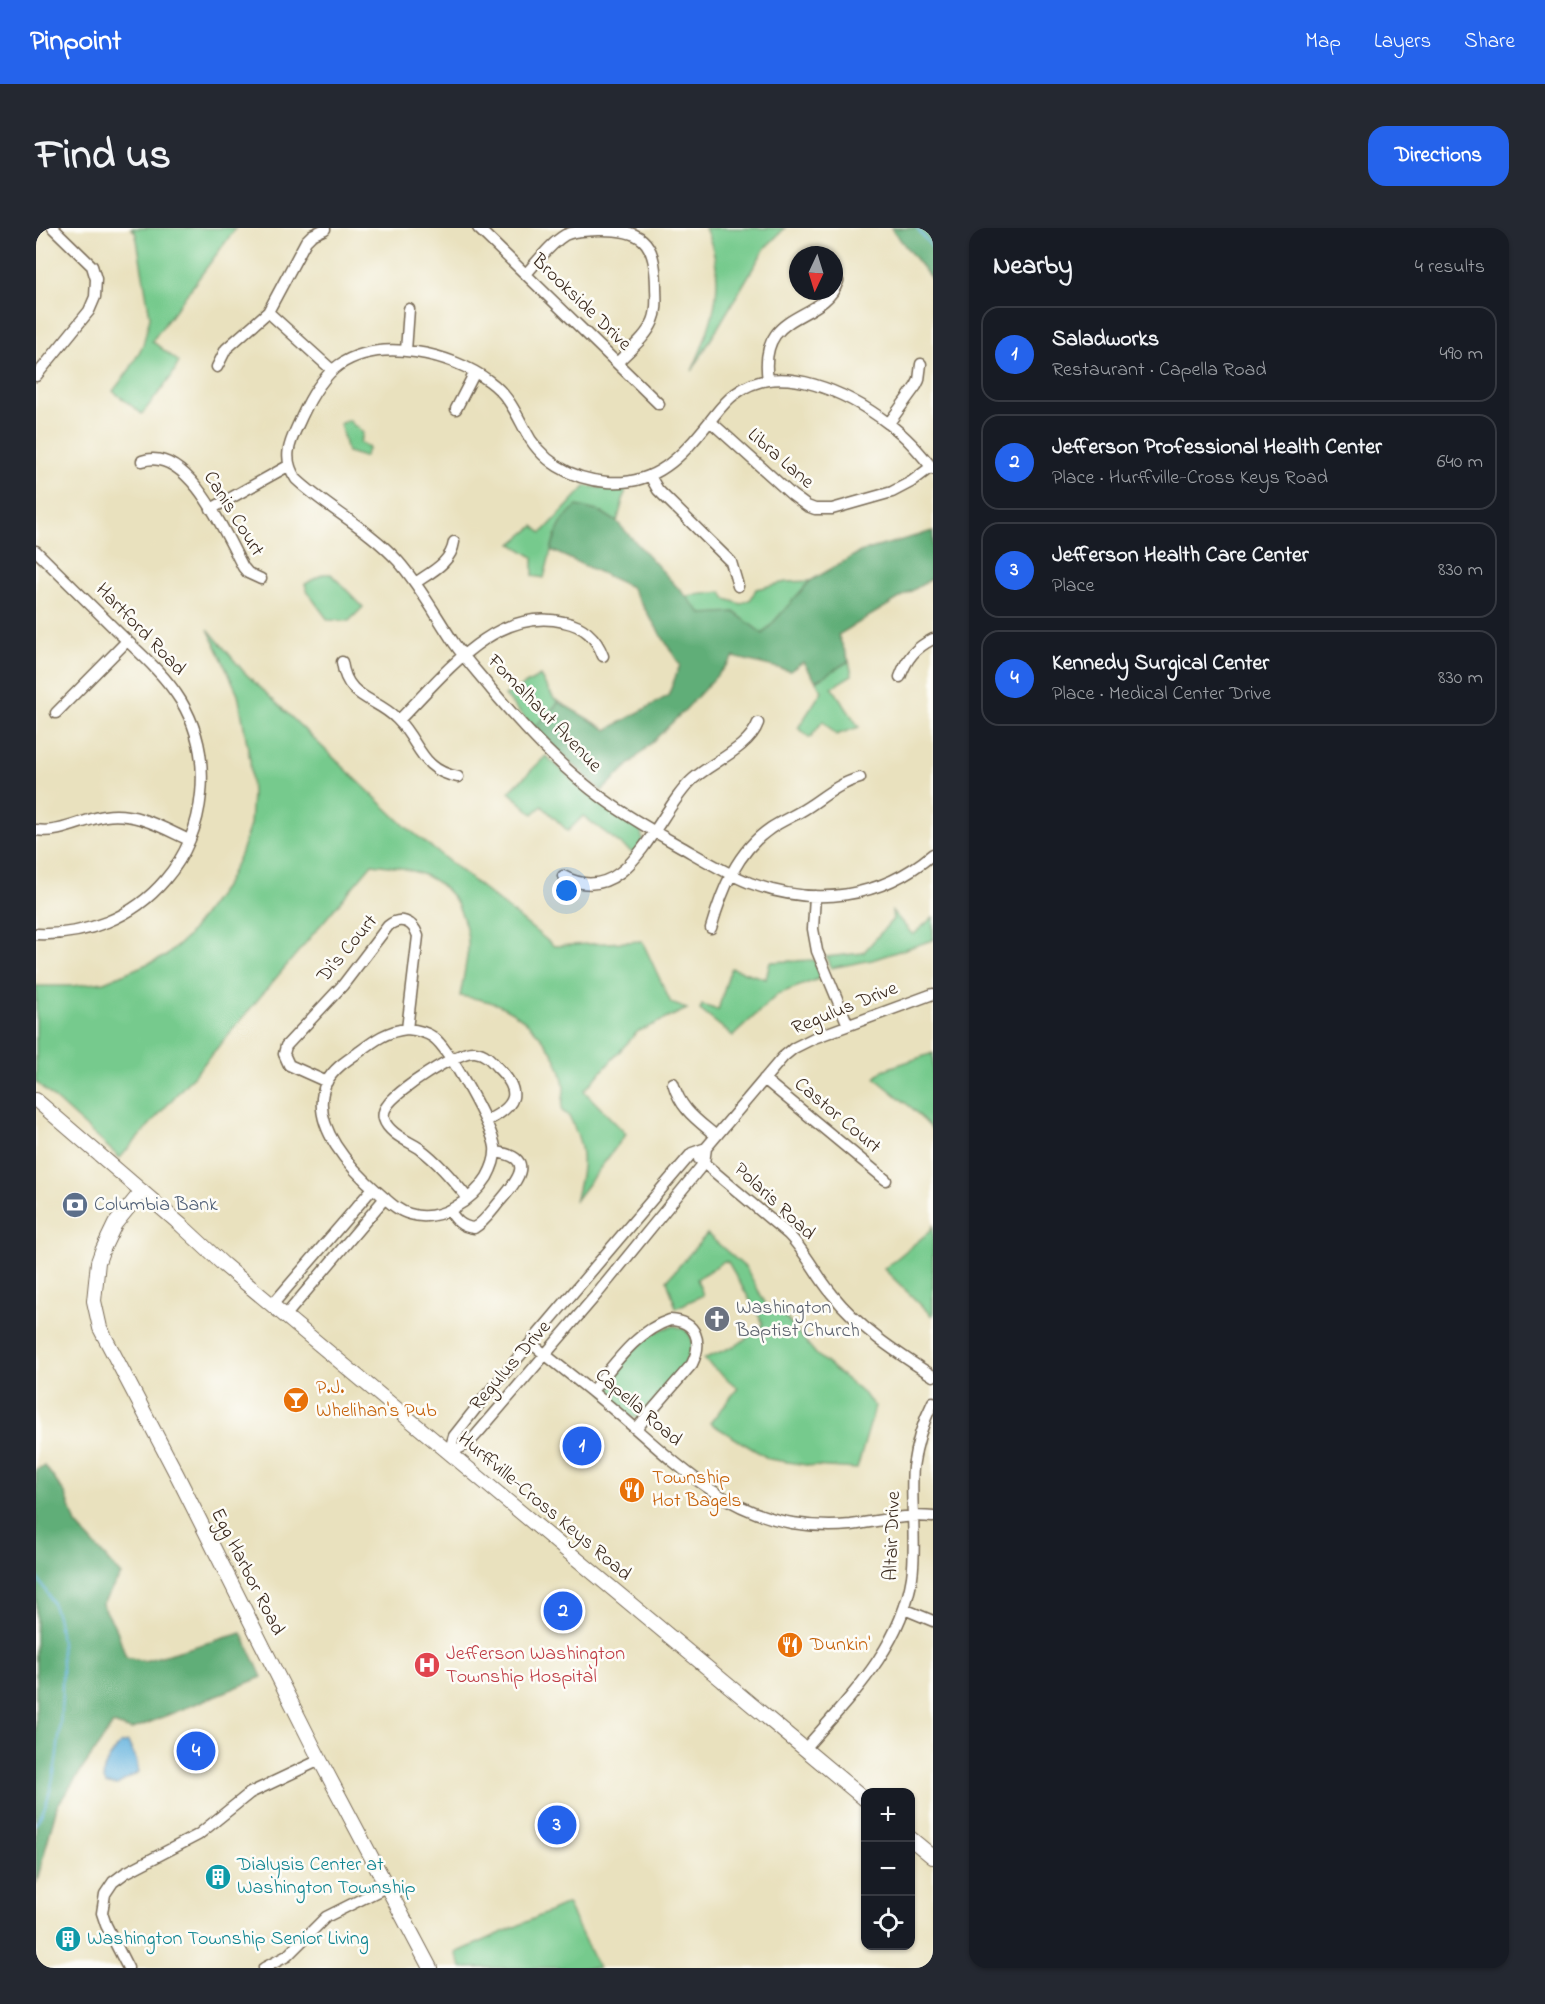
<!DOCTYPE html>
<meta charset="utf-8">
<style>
body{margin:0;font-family:"Indie Flower",sans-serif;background:#242831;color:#f1f3f6}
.controls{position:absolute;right:18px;bottom:18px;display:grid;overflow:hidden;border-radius:12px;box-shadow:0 2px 4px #0004}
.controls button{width:54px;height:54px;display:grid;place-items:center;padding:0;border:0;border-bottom:2px solid #363941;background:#171b24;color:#f1f3f6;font:30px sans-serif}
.compass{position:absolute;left:753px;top:18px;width:54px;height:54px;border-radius:50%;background:#171b24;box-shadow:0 2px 4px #0004;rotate:184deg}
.you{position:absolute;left:531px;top:663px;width:21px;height:21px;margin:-15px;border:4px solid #fff;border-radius:50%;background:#1a73e8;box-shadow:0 0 0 9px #1a73e833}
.badge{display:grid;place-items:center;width:39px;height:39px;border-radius:50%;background:#2563eb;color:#fff;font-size:20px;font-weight:700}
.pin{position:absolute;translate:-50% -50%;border:3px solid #fff;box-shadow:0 2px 6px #0006}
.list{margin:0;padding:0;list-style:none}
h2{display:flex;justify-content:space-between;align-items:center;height:78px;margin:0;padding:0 24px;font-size:26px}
h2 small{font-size:20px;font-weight:400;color:#9ea1a6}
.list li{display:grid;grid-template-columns:39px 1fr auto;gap:18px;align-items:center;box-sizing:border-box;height:96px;margin:0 12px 12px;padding:0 12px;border:2px solid #363941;border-radius:18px}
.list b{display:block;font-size:22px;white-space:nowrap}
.list p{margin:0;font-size:20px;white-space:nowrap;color:#9ea1a6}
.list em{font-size:20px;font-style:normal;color:#9ea1a6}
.icon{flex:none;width:33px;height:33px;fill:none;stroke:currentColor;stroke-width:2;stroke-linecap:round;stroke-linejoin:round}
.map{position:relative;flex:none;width:897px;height:1740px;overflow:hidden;border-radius:18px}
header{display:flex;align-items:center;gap:36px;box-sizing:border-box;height:84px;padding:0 30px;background:#2563eb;color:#fff}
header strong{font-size:28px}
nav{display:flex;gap:33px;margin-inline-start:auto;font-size:21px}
.intro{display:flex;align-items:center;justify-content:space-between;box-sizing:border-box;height:144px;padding:0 36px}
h1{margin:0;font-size:42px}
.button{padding:15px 27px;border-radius:18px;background:#2563eb;color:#fff;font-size:21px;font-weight:700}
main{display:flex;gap:36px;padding:0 36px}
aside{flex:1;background:#171b24;border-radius:18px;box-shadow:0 2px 4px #0004}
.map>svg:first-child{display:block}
.green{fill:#76ca8d;stroke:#587a56;stroke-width:1.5}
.forest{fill:#60ae78;stroke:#4e6c4b;stroke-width:1.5}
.water{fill:#64b2de;stroke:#506e7e;stroke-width:1.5}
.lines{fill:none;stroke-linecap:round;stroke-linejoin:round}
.stream{stroke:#64b2de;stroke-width:2}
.minor-casing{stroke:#786a56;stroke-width:13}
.major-casing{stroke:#786a56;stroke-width:16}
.minor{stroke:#fff;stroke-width:10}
.major{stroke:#fff;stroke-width:14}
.labels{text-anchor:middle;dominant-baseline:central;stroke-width:5;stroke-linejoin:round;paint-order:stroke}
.street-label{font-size:20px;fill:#3b2a1e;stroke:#fdfcf7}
.service-label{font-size:20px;fill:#4e5e75;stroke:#fdfcf7;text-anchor:start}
.worship-label{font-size:20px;fill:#5b616d;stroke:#fdfcf7;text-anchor:start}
.food-label{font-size:20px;fill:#c56008;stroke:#fdfcf7;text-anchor:start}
.health-label{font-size:20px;fill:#be3a42;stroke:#fdfcf7;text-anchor:start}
.culture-label{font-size:20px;fill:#0d838f;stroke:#fdfcf7;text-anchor:start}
</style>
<header>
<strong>Pinpoint</strong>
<nav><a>Map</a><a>Layers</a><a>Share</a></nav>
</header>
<div class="intro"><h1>Find us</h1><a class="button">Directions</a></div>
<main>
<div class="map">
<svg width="897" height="1740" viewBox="0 0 897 1740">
<rect width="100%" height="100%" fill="#fdfcf7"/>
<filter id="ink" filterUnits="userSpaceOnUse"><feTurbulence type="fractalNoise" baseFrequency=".0167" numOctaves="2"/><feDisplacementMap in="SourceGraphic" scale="12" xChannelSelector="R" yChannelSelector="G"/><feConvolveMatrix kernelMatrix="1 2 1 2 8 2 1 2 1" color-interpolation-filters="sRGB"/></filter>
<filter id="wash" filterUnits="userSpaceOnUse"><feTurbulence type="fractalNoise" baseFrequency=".008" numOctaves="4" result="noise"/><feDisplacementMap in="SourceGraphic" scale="24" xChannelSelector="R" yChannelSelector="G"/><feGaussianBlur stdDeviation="1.35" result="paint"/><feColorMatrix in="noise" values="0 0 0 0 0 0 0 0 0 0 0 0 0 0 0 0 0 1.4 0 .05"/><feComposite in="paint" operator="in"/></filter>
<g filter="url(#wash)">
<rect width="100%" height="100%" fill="#e9e1be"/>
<!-- green -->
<path class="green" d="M95 0H200L116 113 143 134 135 149 106 186 77 163 94 141 107 117 114 89 101 12 99 4Z
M669 0H749L729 20 656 143C677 95 693 51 669 0Z
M312 192 327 205 324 214 333 220 328 229 311 224 304 196Z
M550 258 566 260 590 261 581 294 565 284 519 307 508 350 497 348V329L476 316 498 298 506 305Z
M287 346H295L327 379 313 393 292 392 272 365 269 356Z
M774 353 727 406 698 384 666 387 649 368 686 364 690 371 705 376 715 371 720 361 750 354Z
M172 401 208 444 369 598 518 718 606 713 635 775 651 781 601 804 548 863 590 906 539 973C546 948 551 926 539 902 536 893 534 887 526 883 526 875 528 867 528 860 525 825 495 792 465 778 452 772 438 770 424 768 427 753 430 737 432 721 433 706 428 690 421 676 403 645 369 639 336 636L166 838 84 930 0 854V758H36L68 754 130 728 151 709 190 656 204 627 214 597 216 566 214 532 202 466Z
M813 433 816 447 796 459 823 499 800 507 787 493 774 510 762 500 786 463 780 453Z
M504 448 518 471 523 474 498 500 469 468Z
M510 528 563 575 605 603 607 613 598 626 547 588 532 603 506 578 497 586 473 564Z
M856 683 877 707 897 689V712L836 732 795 740 790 729 827 725 857 691Z
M778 732 785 750 742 766 697 808 664 782 666 777 682 782 695 740 730 751 734 734Z
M897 825V902L877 881 839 850 847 842Z
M897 998V1086L896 1088 848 1041 894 1003Z
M671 1006 710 1040 732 1080 739 1077 780 1126 829 1167 839 1179 821 1241 776 1238 733 1231 674 1195 702 1160 667 1131 701 1117 725 1100 727 1095 692 1034 688 1033 661 1051 667 1067 640 1080 631 1052Z
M639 1098C688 1109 617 1173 603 1190L594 1189 568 1167 567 1159C581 1138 613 1100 639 1098Z
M531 1676 562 1740H426L420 1725Z"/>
<!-- forest -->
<path class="forest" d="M855 0H897V53Z
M541 278 565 284 581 294 666 386 698 384 727 406 774 353 824 324 897 303V350L802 407 813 433 780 453 767 434 754 443 698 429 649 482 566 563 498 500 523 474 571 502 632 468 644 437 595 359 515 322C520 304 526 289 541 278Z
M9 1238 30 1267 40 1296 85 1347 66 1376 81 1402 90 1429 108 1433 206 1405 226 1449 95 1502 77 1496 21 1578 0 1656V1241Z"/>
<!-- water -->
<path class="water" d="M92 1514 100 1532 103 1544 81 1557 70 1556C61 1544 76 1526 84 1516Z"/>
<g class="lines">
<!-- stream -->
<path class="stream" d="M881 0 897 21
M0 1347C9 1359 19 1378 22 1393 31 1437 26 1559 0 1596"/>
</g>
</g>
<g filter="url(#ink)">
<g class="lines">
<!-- minor casing -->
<g class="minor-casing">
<path id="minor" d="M442 0 623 176
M490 46C502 33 514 16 529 7 539 2 550 3 561 2 605 1 619 11 620 57 620 69 622 82 617 93 610 110 593 122 581 135
M232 84 296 142
M370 123 373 81
M181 139 190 121 232 84 270 13 276 7 289 1
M0 148 53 83 59 69 60 51 56 38 17 0
M732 152C721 80 787 96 802 53
M420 181 439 144
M674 193 756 267 771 278 779 281H796L856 264 875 254 895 239
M853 195 880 158 883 152 885 136
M106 233C152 217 190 307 207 339L212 345 225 351
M897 241C884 225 870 208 853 196 814 166 744 131 699 166 689 173 682 183 674 193 645 229 620 258 571 254 534 251 504 233 488 200 478 181 471 166 453 153 416 125 344 109 303 137 286 149 275 169 266 188 256 211 244 227 260 251 292 281 332 300 362 333 384 358 400 388 418 415 429 431 443 446 455 461 489 501 526 541 569 572 592 589 617 603 642 617 665 630 689 645 714 655 779 679 844 671 897 626
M614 248 622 262 695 334 702 358
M175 281 252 238
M0 323C28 351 56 378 84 406 106 427 129 447 145 473 178 528 171 603 129 652 97 690 49 708 0 706
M379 355C395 344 415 335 418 314
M306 434C311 472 340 469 361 491 384 514 384 542 422 549
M864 449C871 430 879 420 897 411
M20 485 91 413
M363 492C406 449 459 377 528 394 548 398 560 409 567 428
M0 602C24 606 45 592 69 588 99 583 127 600 153 612
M527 648C593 684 620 584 657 551 676 534 713 520 722 495
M779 668 777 701 781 723 812 797
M675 700C686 662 701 623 735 600 747 592 760 587 772 579 789 568 803 555 824 550
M371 801C380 802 390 804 397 809 413 820 456 899 459 919 460 929 456 940 451 949 436 973 403 995 374 986 362 983 353 974 344 966 316 942 272 897 290 855 297 841 311 832 323 824 339 812 351 803 371 801Z
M728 851 850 952
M291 854 253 837 248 826 250 818 307 757 352 698C364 688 377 693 382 708L371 801
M637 855C645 882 660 891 680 908
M663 931 752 1006C770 1024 780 1047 796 1066 824 1101 860 1124 897 1148
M431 969C416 951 402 934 383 920 372 913 352 905 348 891 347 887 348 882 351 878 360 863 422 822 439 824 449 825 455 832 461 839 487 864 481 878 450 893
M413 982C420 992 425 999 438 1000 449 994 457 981 465 972 483 951 500 929 459 924
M237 1076 337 960
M250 1087 349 970
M495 1115C524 1139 555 1162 584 1187 636 1232 685 1283 756 1295 775 1298 795 1299 815 1297 843 1293 869 1286 897 1289
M556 1163C578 1137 600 1103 634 1092 661 1093 667 1114 656 1136L600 1201
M413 1225 418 1208 448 1170 597 994 656 925 670 920 747 829 758 820 778 810 897 766
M413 1225 432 1216 441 1206 561 1066 668 935 670 920
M868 1381 897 1393
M768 1522C813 1470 865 1420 876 1349 881 1313 874 1276 877 1239 880 1217 887 1194 897 1174
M92 1740 70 1697 66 1685 69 1666 77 1654 89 1645 162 1607 214 1565 284 1532
M228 1740 251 1728 290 1689 352 1658"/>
</g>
<!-- major casing -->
<g class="major-casing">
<path id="major" d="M0 872 145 997 188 1037 830 1572
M106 963 79 996 66 1023 62 1034 58 1073 64 1100 141 1247 284 1532 394 1740
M874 1610 897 1629"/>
</g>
<!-- minor -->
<use href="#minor" class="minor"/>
<!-- major -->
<use href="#major" class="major"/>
</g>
</g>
<!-- icons -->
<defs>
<g id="bank-disc" transform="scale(1.35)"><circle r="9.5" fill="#5c6f8a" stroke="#fdfcf7"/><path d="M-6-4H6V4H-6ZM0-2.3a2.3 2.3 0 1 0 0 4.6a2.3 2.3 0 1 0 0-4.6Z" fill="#fff"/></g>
<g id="church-disc" transform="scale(1.35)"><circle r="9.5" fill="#6b7280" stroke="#fdfcf7"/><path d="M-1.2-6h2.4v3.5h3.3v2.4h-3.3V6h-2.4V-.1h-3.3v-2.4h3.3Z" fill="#fff"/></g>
<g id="bar-disc" transform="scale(1.35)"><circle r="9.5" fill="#e8710a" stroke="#fdfcf7"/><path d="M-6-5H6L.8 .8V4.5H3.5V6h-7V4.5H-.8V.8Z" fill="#fff"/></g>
<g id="restaurant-disc" transform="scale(1.35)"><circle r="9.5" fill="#e8710a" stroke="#fdfcf7"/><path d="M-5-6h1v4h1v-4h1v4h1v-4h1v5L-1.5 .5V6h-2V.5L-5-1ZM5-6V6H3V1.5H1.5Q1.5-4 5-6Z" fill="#fff"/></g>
<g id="hospital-disc" transform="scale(1.35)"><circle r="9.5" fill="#e0444e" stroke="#fdfcf7"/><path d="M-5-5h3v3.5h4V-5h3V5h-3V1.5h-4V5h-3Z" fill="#fff"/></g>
<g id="building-disc" transform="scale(1.35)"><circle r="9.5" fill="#0f9aa8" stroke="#fdfcf7"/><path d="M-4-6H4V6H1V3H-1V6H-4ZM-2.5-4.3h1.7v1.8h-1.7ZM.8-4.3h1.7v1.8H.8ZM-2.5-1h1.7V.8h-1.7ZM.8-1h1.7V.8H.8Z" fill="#fff"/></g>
</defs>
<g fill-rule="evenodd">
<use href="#bank-disc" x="39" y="977"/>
<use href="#church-disc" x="681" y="1091"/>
<use href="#bar-disc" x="260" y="1172"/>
<use href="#restaurant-disc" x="596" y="1262"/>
<use href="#restaurant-disc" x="754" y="1417"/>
<use href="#hospital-disc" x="391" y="1437"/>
<use href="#building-disc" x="182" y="1649"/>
<use href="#building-disc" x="32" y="1711"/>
</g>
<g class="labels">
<!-- street labels -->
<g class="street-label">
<text transform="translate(545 75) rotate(44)">Brookside Drive</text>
<text transform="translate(744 231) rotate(41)">Libra Lane</text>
<text transform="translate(197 286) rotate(58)">Canis Court</text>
<text transform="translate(104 402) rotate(46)">Hartford Road</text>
<text transform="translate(508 486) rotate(46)">Fomalhaut Avenue</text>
<text transform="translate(312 721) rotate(-50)">Di's Court</text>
<text transform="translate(809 781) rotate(-22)">Regulus Drive</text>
<text transform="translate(801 888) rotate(40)">Castor Court</text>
<text transform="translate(738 974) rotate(43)">Polaris Road</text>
<text transform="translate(475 1138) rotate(-49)">Regulus Drive</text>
<text transform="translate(602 1180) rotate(41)">Capella Road</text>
<text transform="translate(508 1279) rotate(40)">Hurffville-Cross Keys Road</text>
<text transform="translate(857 1308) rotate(-88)">Altair Drive</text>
<text transform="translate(211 1344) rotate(63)">Egg Harbor Road</text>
</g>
<!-- service labels -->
<g class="service-label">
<text x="58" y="977">Columbia Bank</text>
</g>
<!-- worship labels -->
<g class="worship-label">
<text x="700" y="1080">Washington<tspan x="700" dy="23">Baptist Church</tspan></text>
</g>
<!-- food labels -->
<g class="food-label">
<text x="280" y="1160">P.J.<tspan x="280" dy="23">Whelihan's Pub</tspan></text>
<text x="616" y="1250">Township<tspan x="616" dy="23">Hot Bagels</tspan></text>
<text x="774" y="1417">Dunkin'</text>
</g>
<!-- health labels -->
<g class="health-label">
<text x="410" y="1426">Jefferson Washington<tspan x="410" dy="23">Township Hospital</tspan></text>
</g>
<!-- culture labels -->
<g class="culture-label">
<text x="201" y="1637">Dialysis Center at<tspan x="201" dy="23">Washington Township</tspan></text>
<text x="51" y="1711">Washington Township Senior Living</text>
</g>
</g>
</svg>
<div class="controls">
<button>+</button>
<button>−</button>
<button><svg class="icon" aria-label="locate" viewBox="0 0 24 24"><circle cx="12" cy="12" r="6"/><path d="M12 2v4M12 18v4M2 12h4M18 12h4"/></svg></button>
</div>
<svg class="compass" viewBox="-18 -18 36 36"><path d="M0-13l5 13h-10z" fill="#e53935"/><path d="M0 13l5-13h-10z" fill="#9ea1a6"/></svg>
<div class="you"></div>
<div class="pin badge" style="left:546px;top:1218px">1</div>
<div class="pin badge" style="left:527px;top:1383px">2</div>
<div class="pin badge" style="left:521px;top:1597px">3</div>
<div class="pin badge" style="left:160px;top:1523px">4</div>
</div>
<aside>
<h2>Nearby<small>4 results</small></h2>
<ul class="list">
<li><span class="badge">1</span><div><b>Saladworks</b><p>Restaurant · Capella Road</p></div><em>490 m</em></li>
<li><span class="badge">2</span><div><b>Jefferson Professional Health Center</b><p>Place · Hurffville-Cross Keys Road</p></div><em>640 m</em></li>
<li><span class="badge">3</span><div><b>Jefferson Health Care Center</b><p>Place</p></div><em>830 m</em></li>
<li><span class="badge">4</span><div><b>Kennedy Surgical Center</b><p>Place · Medical Center Drive</p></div><em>830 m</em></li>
</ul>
</aside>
</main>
